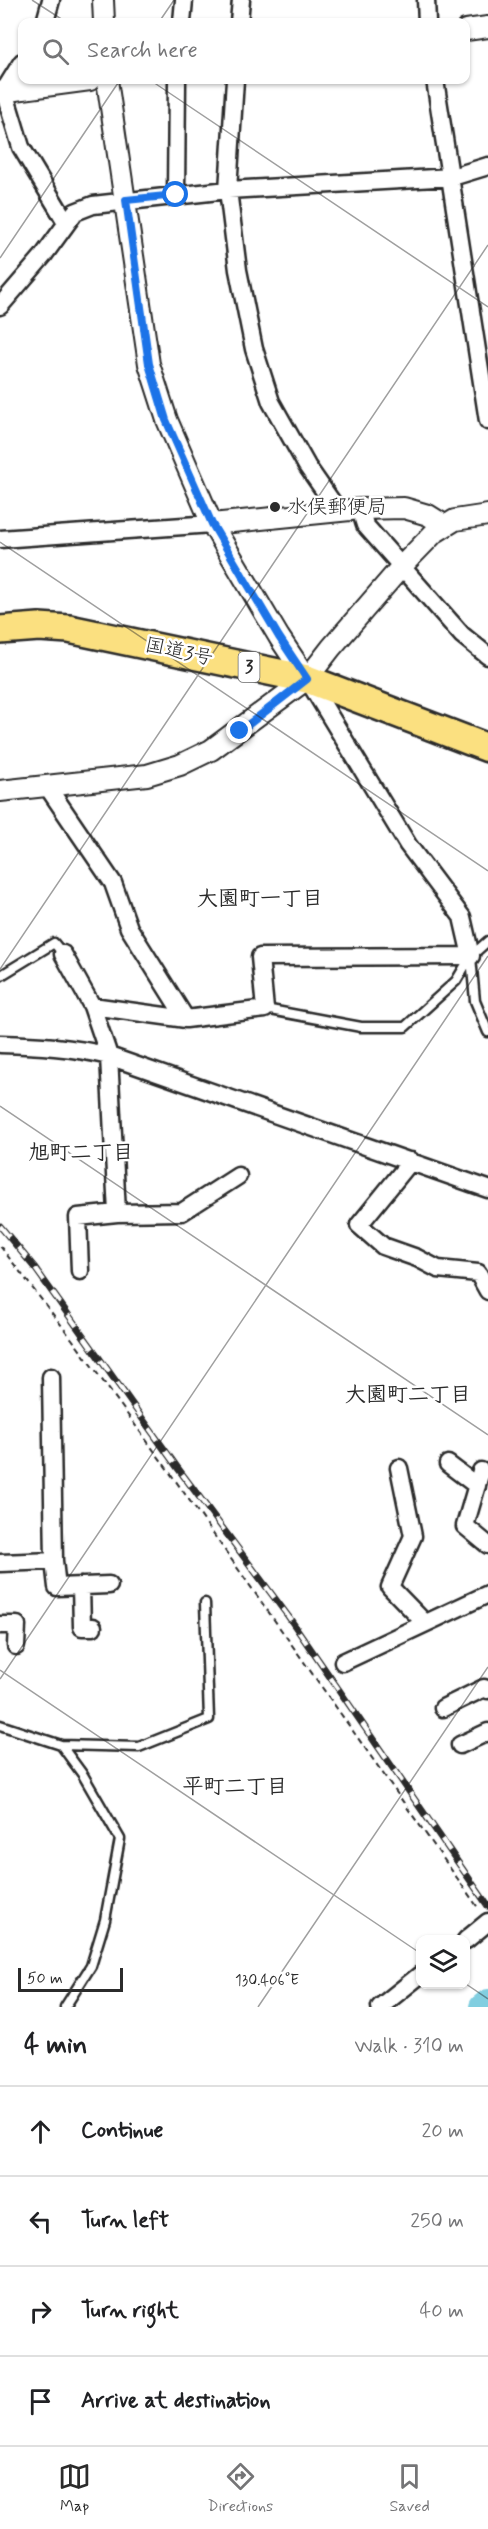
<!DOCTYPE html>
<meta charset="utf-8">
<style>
body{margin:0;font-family:Mynerve,"Klee One",sans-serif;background:#f2f2f2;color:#202124}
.controls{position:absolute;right:18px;bottom:18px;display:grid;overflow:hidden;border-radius:12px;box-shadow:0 2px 4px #0004}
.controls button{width:54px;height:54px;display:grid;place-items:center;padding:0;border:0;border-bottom:2px solid #e0e0e0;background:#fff;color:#202124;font:30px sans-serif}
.scale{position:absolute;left:18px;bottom:15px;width:105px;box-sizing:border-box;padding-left:6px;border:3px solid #2b2b2b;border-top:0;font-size:16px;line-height:21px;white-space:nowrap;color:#2b2b2b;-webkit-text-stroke:4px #fff;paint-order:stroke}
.stop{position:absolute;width:18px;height:18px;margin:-14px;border:4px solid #1a73e8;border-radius:50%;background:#fff}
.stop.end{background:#1a73e8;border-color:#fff;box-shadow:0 2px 6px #0008}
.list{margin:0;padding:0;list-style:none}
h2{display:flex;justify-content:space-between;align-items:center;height:78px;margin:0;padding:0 24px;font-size:26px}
h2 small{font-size:20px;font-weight:400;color:#757577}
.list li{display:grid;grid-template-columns:39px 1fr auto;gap:18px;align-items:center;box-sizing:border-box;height:90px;padding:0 24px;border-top:2px solid #e0e0e0}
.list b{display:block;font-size:22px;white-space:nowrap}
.list em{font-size:20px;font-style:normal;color:#757577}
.icon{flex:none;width:33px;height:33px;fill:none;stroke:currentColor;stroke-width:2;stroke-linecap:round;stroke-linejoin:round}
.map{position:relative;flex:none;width:488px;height:2007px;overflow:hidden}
.search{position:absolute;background:#fff;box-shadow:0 2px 4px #0004;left:18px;right:18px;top:18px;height:66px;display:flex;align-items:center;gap:15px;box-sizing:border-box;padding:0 21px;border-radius:12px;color:#757577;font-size:22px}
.sheet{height:438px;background:#fff}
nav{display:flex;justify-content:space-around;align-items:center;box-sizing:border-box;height:84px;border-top:2px solid #e0e0e0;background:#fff;font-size:16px;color:#757577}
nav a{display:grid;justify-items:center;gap:3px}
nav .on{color:#2b2b2b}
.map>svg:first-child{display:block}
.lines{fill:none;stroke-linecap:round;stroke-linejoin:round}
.river{stroke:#81cee0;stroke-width:26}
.service-casing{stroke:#2b2b2b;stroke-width:13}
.minor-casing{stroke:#2b2b2b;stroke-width:21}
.tertiary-casing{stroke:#2b2b2b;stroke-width:24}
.trunk-casing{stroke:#2b2b2b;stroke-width:32}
.path{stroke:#2b2b2b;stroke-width:2;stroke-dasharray:6 4.5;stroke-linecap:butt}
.service{stroke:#fff;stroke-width:8}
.minor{stroke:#fff;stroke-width:16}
.tertiary{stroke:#fff;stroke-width:20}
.trunk{stroke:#fbe080;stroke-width:27}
.rail-casing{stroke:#2b2b2b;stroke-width:7}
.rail{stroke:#fff;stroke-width:4.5;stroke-dasharray:14;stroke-linecap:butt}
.route{stroke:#1a73e8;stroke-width:8}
.ticks{fill:none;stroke:#2b2b2b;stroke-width:1.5;stroke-opacity:0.45}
.poi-dot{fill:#2b2b2b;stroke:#fff;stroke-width:2}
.labels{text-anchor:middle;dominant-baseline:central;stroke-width:5;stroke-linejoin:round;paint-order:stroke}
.shield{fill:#fff;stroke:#6b6b6b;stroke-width:1.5}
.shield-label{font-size:18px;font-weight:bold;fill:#2b2b2b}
.poi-label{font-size:20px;fill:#2b2b2b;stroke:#fff;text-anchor:start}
.street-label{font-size:20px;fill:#2b2b2b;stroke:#fff}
.neighbourhood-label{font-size:21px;font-weight:bold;fill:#2b2b2b;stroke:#fff}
.ticks-label{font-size:15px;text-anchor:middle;fill:#2b2b2b;stroke:#fff;stroke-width:5;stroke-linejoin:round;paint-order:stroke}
</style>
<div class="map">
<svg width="488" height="2007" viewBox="0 0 488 2007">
<rect width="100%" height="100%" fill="#fff"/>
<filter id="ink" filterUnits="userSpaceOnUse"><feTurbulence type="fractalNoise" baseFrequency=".0167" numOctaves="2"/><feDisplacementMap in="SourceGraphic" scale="12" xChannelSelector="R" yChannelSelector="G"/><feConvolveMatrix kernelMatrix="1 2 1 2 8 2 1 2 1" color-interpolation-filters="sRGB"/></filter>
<g filter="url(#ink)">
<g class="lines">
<!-- river -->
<path class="river" d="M482 2007 488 2002"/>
<!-- service casing -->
<g class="service-casing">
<path id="service" d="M471 957 475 1001 488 1032
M0 976 54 943 63 954
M265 1009 361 1027H405L456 981 471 956 488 941
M0 1725 61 1745 83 1775 120 1839 105 1920 91 1966 65 2007
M61 1745 139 1747 209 1719 205 1603"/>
</g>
<!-- minor casing -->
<g class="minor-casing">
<path id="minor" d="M426 0 427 22
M45 22 51 0
M182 22 184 0
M239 22 241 0
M22 62 4 91 21 147 66 222
M235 80 228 190 238 270 254 349 271 402 307 466 339 512
M435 80 488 421
M176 195 177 80
M0 306 43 256 75 212 93 205 228 190 452 177 488 166
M360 509 365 525 462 635 488 656
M0 539 212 524
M47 786 113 883 129 928 186 1019
M63 954 92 1006
M0 1044C38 1045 72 1047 109 1056L488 1189
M411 1161 359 1225 383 1246 417 1258 438 1269 478 1273 488 1291
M117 1213 182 1212 238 1176
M80 1271 78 1217 117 1213 109 1056 92 1006 186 1019 265 1009 260 957 471 956 462 917 408 845 308 680
M51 1377 54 1561
M448 1464 477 1486
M399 1468 413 1536 390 1587 425 1623
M481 1471 465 1526 488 1545
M0 1563 54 1561 57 1587 109 1585
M81 1586 82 1627H93
M0 1625H17L16 1646
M343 1662 488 1594
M443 1708 484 1688 488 1690
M460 1745 488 1732
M466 1940 488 1922
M380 2007 420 1975"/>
</g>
<!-- tertiary casing -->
<g class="tertiary-casing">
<path id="tertiary" d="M103 0 104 22
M466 30 488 27
M107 80 149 364 167 420 212 524 279 637 307 679
M0 92 90 80
M212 524 360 509 404 508 428 515 444 525
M0 791 147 775 180 765 211 750 307 679 331 648 402 566 434 533 455 520 488 515"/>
</g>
<!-- trunk casing -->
<g class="trunk-casing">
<path id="trunk" d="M0 630 39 627 69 629 307 679 488 748"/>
</g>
<!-- path -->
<path class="path" d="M0 1246 72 1339 163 1463 479 1909"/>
<!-- service -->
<use href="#service" class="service"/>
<!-- minor -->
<use href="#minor" class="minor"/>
<!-- tertiary -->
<use href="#tertiary" class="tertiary"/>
<!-- trunk -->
<use href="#trunk" class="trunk"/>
<!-- rail casing -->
<g class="rail-casing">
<path id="rail" d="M0 1226 35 1268 177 1467 288 1616 488 1906"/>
</g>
<!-- rail -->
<use href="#rail" class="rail"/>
</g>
</g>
<g class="lines" filter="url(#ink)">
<!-- route -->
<path class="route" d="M176 195 126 200 149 364 166 420 212 524 279 637 307 679 240 731"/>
</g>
<!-- ticks -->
<path class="ticks" d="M32 0 66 22M159 22 174 0M150 80 488 307M0 258 120 80M0 542 488 871M0 969 488 245M0 1106 488 1435M0 1670 420 1953M0 1679 488 956M466 1984 488 1999M258 2007 488 1667"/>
<!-- markers -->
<circle class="poi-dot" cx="275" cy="507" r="6"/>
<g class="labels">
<!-- shield labels -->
<rect class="shield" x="238.5" y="652" width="21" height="30" rx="4.5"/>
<g class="shield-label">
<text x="249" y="667">3</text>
</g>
<!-- poi labels -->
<g class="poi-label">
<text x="287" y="507">水俣郵便局</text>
</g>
<!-- street labels -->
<g class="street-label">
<text transform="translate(179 652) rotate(12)">国道3号</text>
</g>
<!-- neighbourhood labels -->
<g class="neighbourhood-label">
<text x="260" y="899">大園町一丁目</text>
<text x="81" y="1153">旭町二丁目</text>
<text x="408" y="1395">大園町二丁目</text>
<text x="235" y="1787">平町二丁目</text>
</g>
</g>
<g class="ticks-label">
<text x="267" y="1985">130.406°E</text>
</g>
</svg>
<div class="controls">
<button><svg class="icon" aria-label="layers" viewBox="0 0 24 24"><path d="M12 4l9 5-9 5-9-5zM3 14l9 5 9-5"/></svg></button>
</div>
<div class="scale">50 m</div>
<div class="stop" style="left:176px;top:195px"></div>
<div class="stop end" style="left:240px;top:731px"></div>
<div class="search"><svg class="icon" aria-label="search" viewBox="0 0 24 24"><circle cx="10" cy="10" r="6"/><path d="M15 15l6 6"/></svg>Search here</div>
</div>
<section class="sheet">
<h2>4 min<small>Walk · 310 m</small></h2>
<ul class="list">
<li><svg class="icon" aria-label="ahead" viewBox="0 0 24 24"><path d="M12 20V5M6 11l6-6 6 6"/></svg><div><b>Continue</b></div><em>20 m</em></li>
<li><svg class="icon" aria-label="left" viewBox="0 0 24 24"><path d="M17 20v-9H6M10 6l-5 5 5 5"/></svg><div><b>Turn left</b></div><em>250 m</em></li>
<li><svg class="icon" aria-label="right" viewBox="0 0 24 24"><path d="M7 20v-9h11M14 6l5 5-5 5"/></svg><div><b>Turn right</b></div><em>40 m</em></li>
<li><svg class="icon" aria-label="arrive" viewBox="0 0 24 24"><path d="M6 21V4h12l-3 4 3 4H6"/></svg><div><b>Arrive at destination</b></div></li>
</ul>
</section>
<nav>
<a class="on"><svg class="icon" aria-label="map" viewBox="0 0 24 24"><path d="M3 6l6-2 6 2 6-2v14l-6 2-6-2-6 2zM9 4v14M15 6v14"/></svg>Map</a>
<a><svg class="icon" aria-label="directions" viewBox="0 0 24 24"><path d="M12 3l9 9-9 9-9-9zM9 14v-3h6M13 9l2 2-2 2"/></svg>Directions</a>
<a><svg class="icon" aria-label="saved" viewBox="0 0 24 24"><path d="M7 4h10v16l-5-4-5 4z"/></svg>Saved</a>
</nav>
